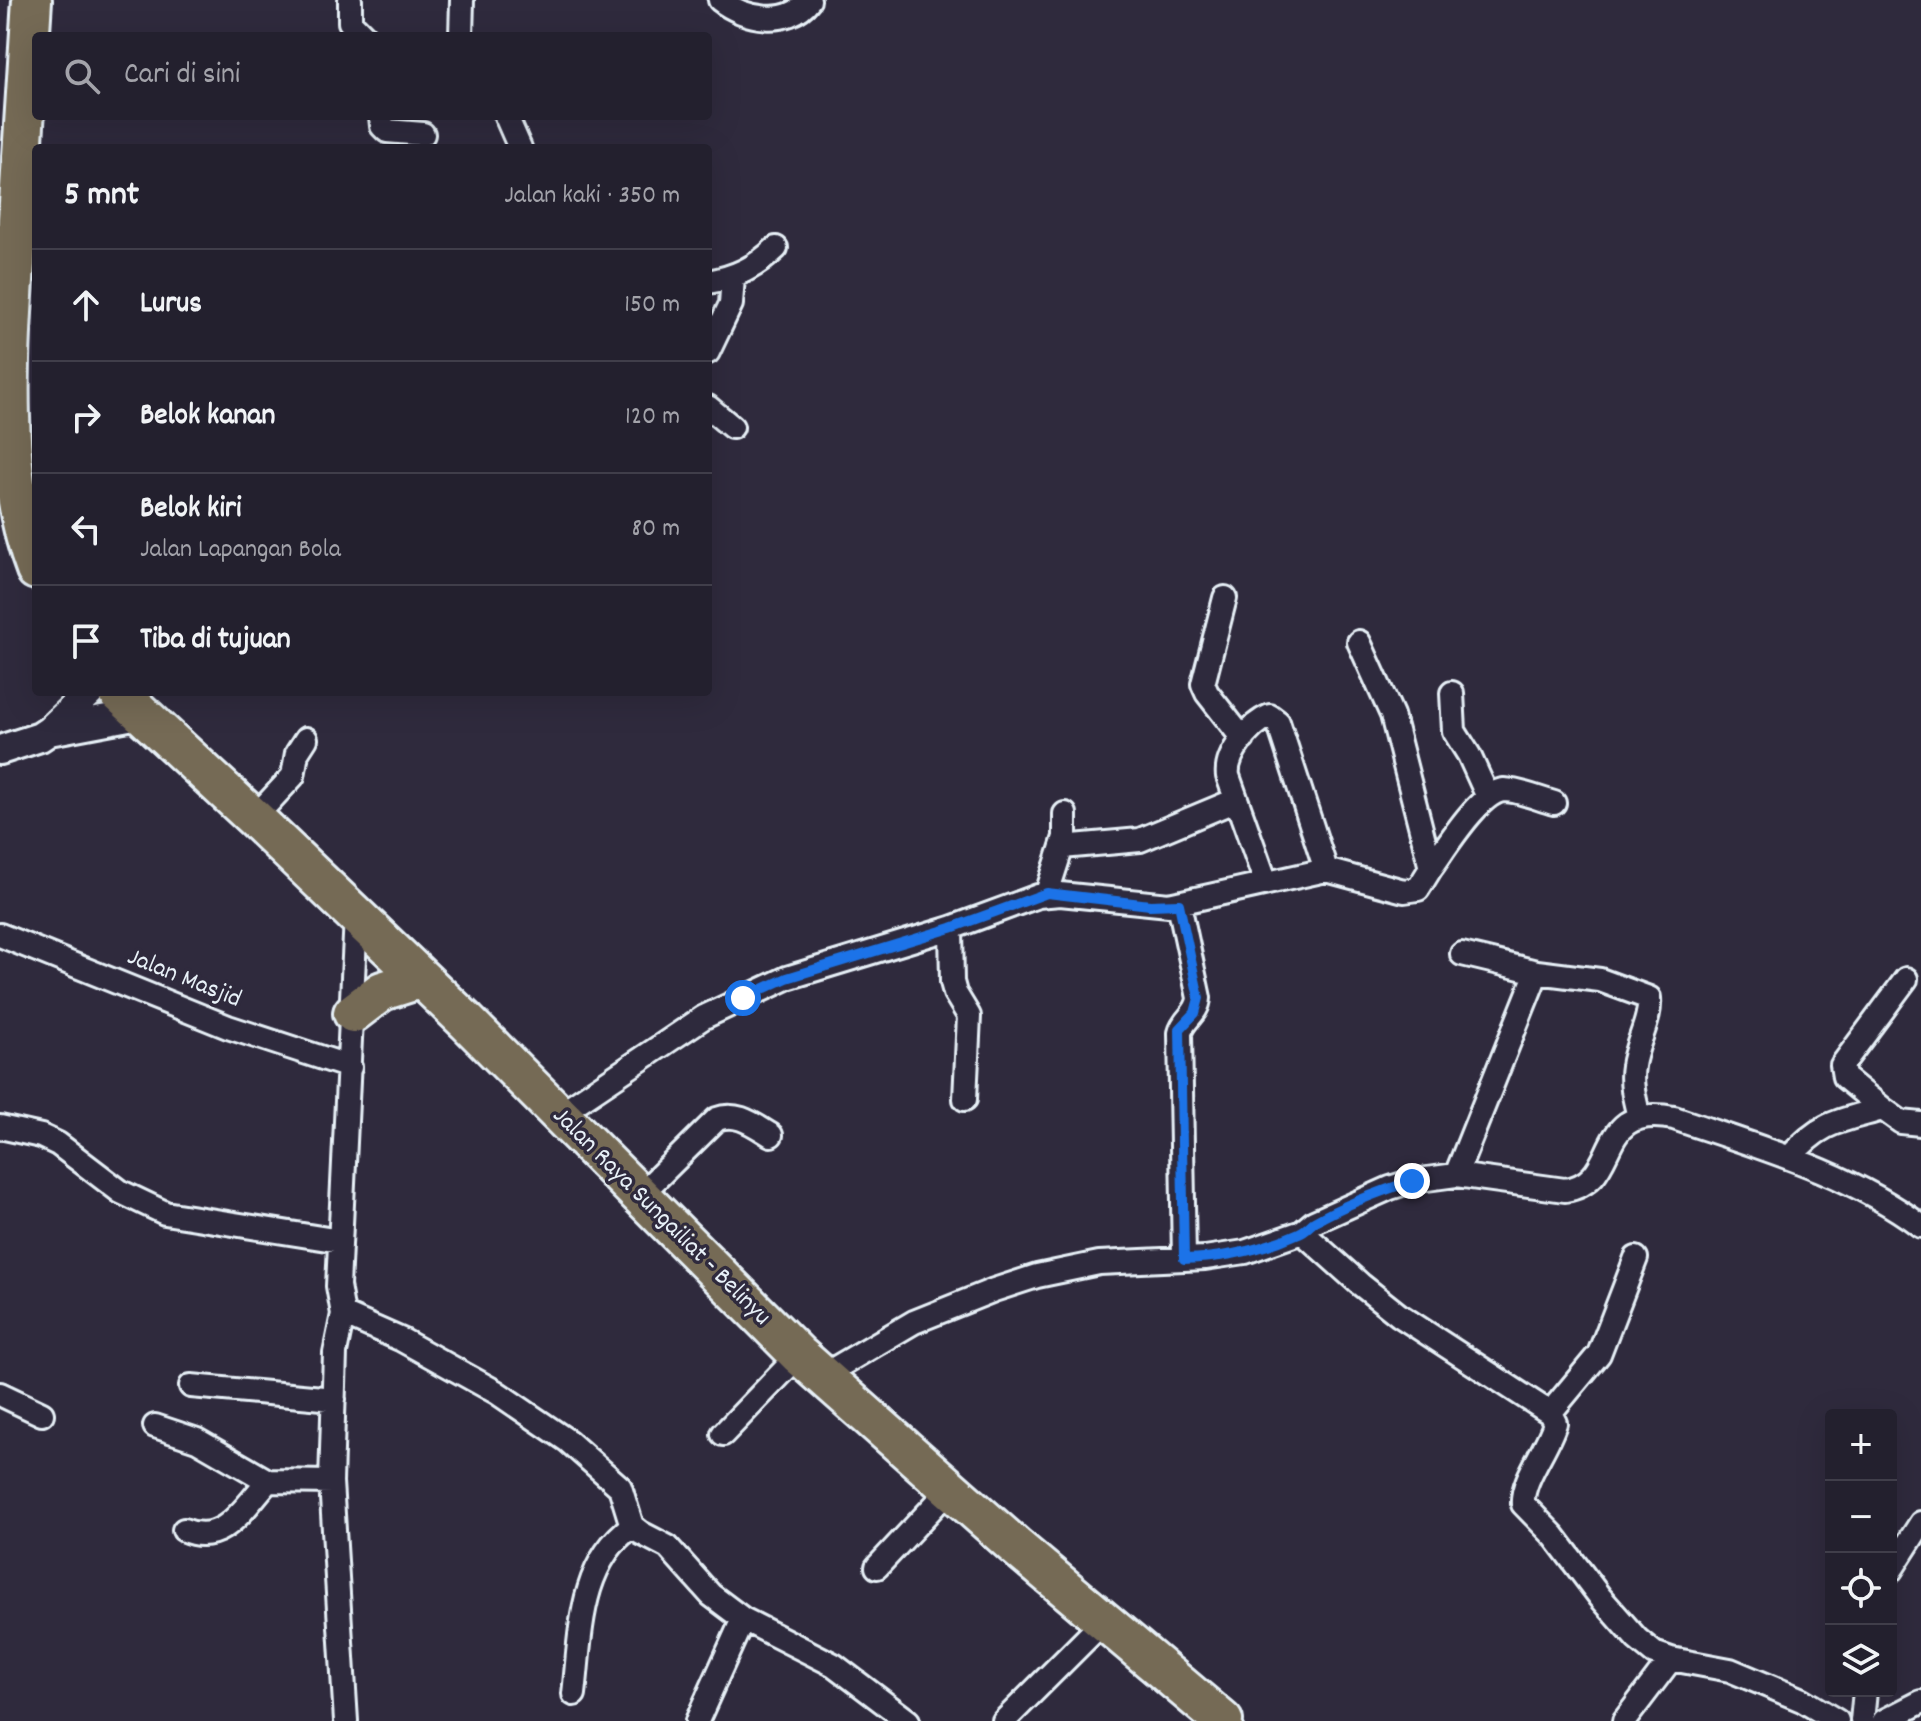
<!DOCTYPE html>
<html lang="id">
<meta charset="utf-8">
<style>
body{margin:0;font-family:Dekko,sans-serif;background:#2f2d3a;color:#f1f3f6}
.controls{position:absolute;right:24px;bottom:24px;display:grid;overflow:hidden;border-radius:8px;box-shadow:0 8px 32px #0002}
.controls button{width:72px;height:72px;display:grid;place-items:center;padding:0;border:0;border-bottom:2px solid #403e4a;background:#23202e;color:#f1f3f6;font:40px sans-serif}
.stop{position:absolute;width:24px;height:24px;margin:-18px;border:6px solid #1a73e8;border-radius:50%;background:#fff}
.stop.end{background:#1a73e8;border-color:#fff;box-shadow:0 2px 8px #0008}
.list{margin:0;padding:0;list-style:none}
h2{display:flex;justify-content:space-between;align-items:center;height:104px;margin:0;padding:0 32px;font-size:34px}
h2 small{font-size:26px;font-weight:400;color:#a3a3aa}
.list li{display:grid;grid-template-columns:52px 1fr auto;gap:24px;align-items:center;box-sizing:border-box;height:112px;padding:0 32px;border-top:2px solid #403e4a}
.list b{display:block;font-size:30px;white-space:nowrap}
.list p{margin:0;font-size:26px;white-space:nowrap;color:#a3a3aa}
.list em{font-size:26px;font-style:normal;color:#a3a3aa}
.icon{flex:none;width:44px;height:44px;fill:none;stroke:currentColor;stroke-width:2;stroke-linecap:round;stroke-linejoin:round}
.map{position:relative;flex:none;width:1921px;height:1721px;overflow:hidden}
.search{position:absolute;background:#23202e;box-shadow:0 8px 32px #0002;left:32px;top:32px;width:680px;height:88px;display:flex;align-items:center;gap:20px;box-sizing:border-box;padding:0 28px;border-radius:8px;color:#a3a3aa;font-size:30px}
.panel{position:absolute;background:#23202e;box-shadow:0 8px 32px #0002;left:32px;top:144px;width:680px;height:552px;border-radius:8px}
.map>svg:first-child{display:block}
.lines{fill:none;stroke-linecap:round;stroke-linejoin:round}
.minor-casing{stroke:#e8f1f8;stroke-width:28}
.tertiary-casing{stroke:#e8f1f8;stroke-width:34}
.trunk-casing{stroke:#e8f1f8;stroke-width:44}
.minor{stroke:#2f2a3d;stroke-width:22}
.tertiary{stroke:#2f2a3d;stroke-width:28}
.trunk{stroke:#756a55;stroke-width:38}
.route{stroke:#1a73e8;stroke-width:10}
.labels{text-anchor:middle;dominant-baseline:central;stroke-width:7;stroke-linejoin:round;paint-order:stroke}
.street-label{font-size:26px;fill:#e8f1f8;stroke:#2f2a3d}
</style>
<div class="map">
<svg width="1921" height="1721" viewBox="0 0 1921 1721">
<rect width="100%" height="100%" fill="#2f2a3d"/>
<filter id="ink" filterUnits="userSpaceOnUse"><feTurbulence type="fractalNoise" baseFrequency=".0125" numOctaves="2"/><feDisplacementMap in="SourceGraphic" scale="16" xChannelSelector="R" yChannelSelector="G"/><feConvolveMatrix kernelMatrix="1 2 1 2 8 2 1 2 1" color-interpolation-filters="sRGB"/></filter>
<g filter="url(#ink)">
<g class="lines">
<!-- minor casing -->
<g class="minor-casing">
<path id="minor" d="M350 0V22L364 36
M720 0C744 19 788 28 809 0
M461 36 462 0
M381 116 382 126 387 131 423 134
M506 116 520 148
M708 282C736 277 755 268 776 248
M708 352 731 304 733 277
M708 407 732 427
M1225 598 1203 684 1207 693 1243 739
M1452 693 1454 731 1469 755 1488 797
M254 818 293 776 297 753 306 739
M1062 847 1140 840 1236 800
M1431 868C1445 849 1479 792 1504 790 1519 790 1539 799 1554 803
M1266 883 1228 776C1225 755 1250 724 1270 716L1278 722 1326 870
M1047 893 1065 837V814
M1179 904 1199 998C1198 1014 1183 1019 1180 1033L1184 1259
M951 928 952 982 955 993 969 1016 965 1099
M0 935 228 1027 350 1067
M1537 972 1600 980 1649 998C1651 1021 1636 1043 1633 1066 1630 1083 1635 1101 1639 1117
M1883 1109 1844 1077 1842 1065 1906 979
M558 1115 704 1017 787 978 951 928 1038 896 1060 894 1169 905 1326 870 1404 891 1418 889 1431 868 1392 715 1359 642
M0 1127 41 1136 58 1144 121 1192 165 1213 340 1241
M1790 1157C1821 1121 1840 1121 1883 1109L1901 1122 1921 1124
M1456 1175 1537 972 1462 954
M639 1196 717 1119C737 1111 754 1125 771 1135
M1302 1232 1360 1284 1399 1315 1550 1413 1555 1423C1548 1448 1521 1480 1523 1504L1554 1536 1600 1597 1637 1639 1654 1653 1671 1659 1730 1670 1802 1700 1837 1721
M343 1314 402 1340 496 1392 568 1441 620 1487 632 1526 641 1533 668 1547 711 1595 743 1619 834 1665 908 1721
M822 1376 914 1322 994 1290 1037 1276 1099 1263 1205 1258 1245 1252 1302 1232 1314 1222 1390 1188 1412 1181 1456 1175 1565 1190C1624 1182 1591 1102 1674 1118 1758 1147 1849 1172 1921 1226
M191 1386 334 1399
M0 1394 42 1414
M1550 1413 1599 1354 1636 1258
M155 1426 197 1440 268 1481 331 1482
M723 1434 799 1355
M184 1530C223 1547 245 1506 268 1481
M877 1567 951 1488
M1891 1570 1921 1523
M574 1694C581 1634 579 1564 632 1526
M346 1721 331 1482 335 1353 343 1314 338 1286 356 916
M697 1721 743 1619
M1004 1721 1105 1620
M1624 1721 1671 1659
M1862 1721 1865 1691
M1884 1721 1921 1702"/>
</g>
<!-- tertiary casing -->
<g class="tertiary-casing">
<path id="tertiary" d="M49 731 139 714
M0 750 40 737 49 731 90 692"/>
</g>
<!-- trunk casing -->
<g class="trunk-casing">
<path id="trunk" d="M32 0C27 83 21 167 16 250 9 352 0 476 36 570
M118 692 254 818 467 1022 799 1355 1015 1546 1223 1721
M353 1013 382 991 420 979"/>
</g>
<!-- minor -->
<use href="#minor" class="minor"/>
<!-- tertiary -->
<use href="#tertiary" class="tertiary"/>
<!-- trunk -->
<use href="#trunk" class="trunk"/>
</g>
</g>
<g class="lines" filter="url(#ink)">
<!-- route -->
<path class="route" d="M743 998 787 978 951 928 1047 893 1150 905 1179 904 1199 998 1195 1013 1180 1029 1184 1259C1224 1258 1262 1250 1299 1233 1305 1231 1309 1226 1314 1222 1342 1206 1381 1191 1412 1181"/>
</g>
<g class="labels">
<!-- street labels -->
<g class="street-label">
<text transform="translate(184 979) rotate(22)">Jalan Masjid</text>
<text transform="translate(661 1217) rotate(45)">Jalan Raya Sungailiat - Belinyu</text>
</g>
</g>
</svg>
<div class="controls">
<button>+</button>
<button>−</button>
<button><svg class="icon" aria-label="locate" viewBox="0 0 24 24"><circle cx="12" cy="12" r="6"/><path d="M12 2v4M12 18v4M2 12h4M18 12h4"/></svg></button>
<button><svg class="icon" aria-label="layers" viewBox="0 0 24 24"><path d="M12 4l9 5-9 5-9-5zM3 14l9 5 9-5"/></svg></button>
</div>
<div class="stop" style="left:743px;top:998px"></div>
<div class="stop end" style="left:1412px;top:1181px"></div>
<div class="search"><svg class="icon" aria-label="search" viewBox="0 0 24 24"><circle cx="10" cy="10" r="6"/><path d="M15 15l6 6"/></svg>Cari di sini</div>
<section class="panel">
<h2>5 mnt<small>Jalan kaki · 350 m</small></h2>
<ul class="list">
<li><svg class="icon" aria-label="ahead" viewBox="0 0 24 24"><path d="M12 20V5M6 11l6-6 6 6"/></svg><div><b>Lurus</b></div><em>150 m</em></li>
<li><svg class="icon" aria-label="right" viewBox="0 0 24 24"><path d="M7 20v-9h11M14 6l5 5-5 5"/></svg><div><b>Belok kanan</b></div><em>120 m</em></li>
<li><svg class="icon" aria-label="left" viewBox="0 0 24 24"><path d="M17 20v-9H6M10 6l-5 5 5 5"/></svg><div><b>Belok kiri</b><p>Jalan Lapangan Bola</p></div><em>80 m</em></li>
<li><svg class="icon" aria-label="arrive" viewBox="0 0 24 24"><path d="M6 21V4h12l-3 4 3 4H6"/></svg><div><b>Tiba di tujuan</b></div></li>
</ul>
</section>
</div>
